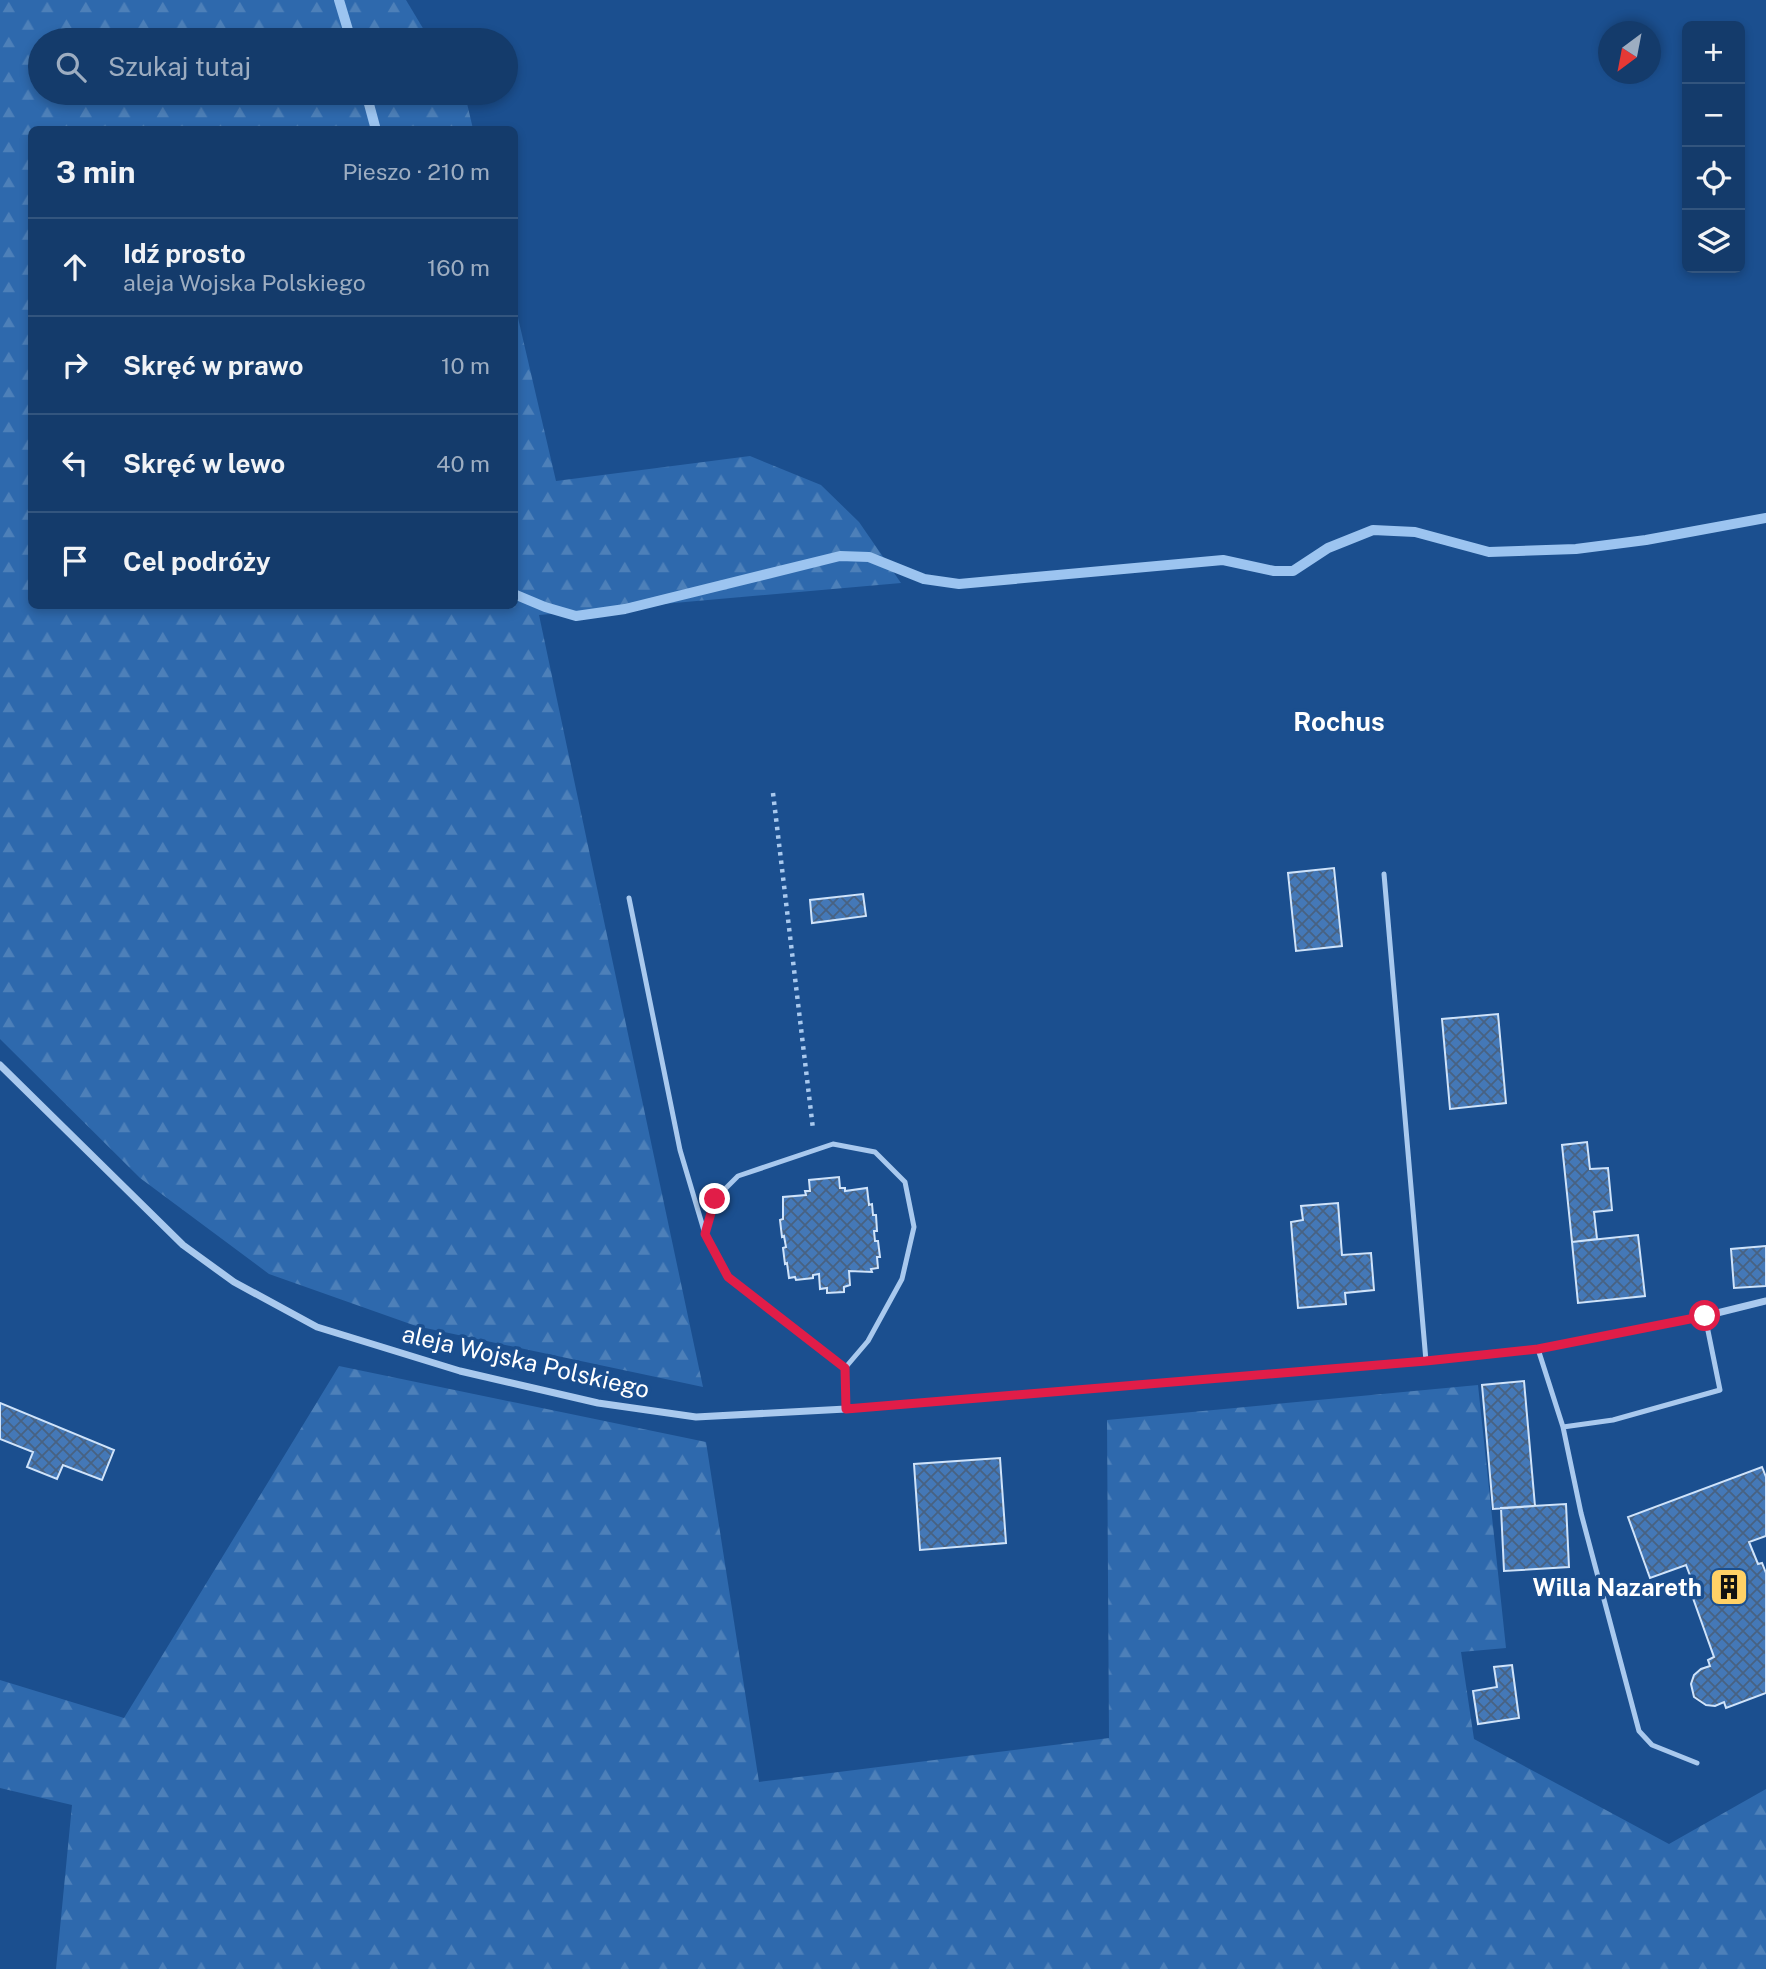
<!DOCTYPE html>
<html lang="pl">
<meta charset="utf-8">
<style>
body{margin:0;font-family:"Public Sans",sans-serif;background:#1d4271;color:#f1f3f6}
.controls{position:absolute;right:21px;top:21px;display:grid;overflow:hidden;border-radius:10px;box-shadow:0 4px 10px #0003}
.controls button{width:63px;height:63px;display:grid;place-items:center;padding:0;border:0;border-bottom:2px solid #33557e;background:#143b6b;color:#f1f3f6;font:35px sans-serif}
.compass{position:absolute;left:1598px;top:21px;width:63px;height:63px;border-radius:50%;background:#143b6b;box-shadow:0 4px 10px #0003;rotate:212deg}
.stop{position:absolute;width:21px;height:21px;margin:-16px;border:5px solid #e11d48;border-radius:50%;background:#fff}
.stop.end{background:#e11d48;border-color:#fff;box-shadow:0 2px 7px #0008}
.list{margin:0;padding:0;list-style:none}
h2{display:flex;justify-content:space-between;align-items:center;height:91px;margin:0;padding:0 28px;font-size:30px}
h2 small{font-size:23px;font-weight:400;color:#9dadc1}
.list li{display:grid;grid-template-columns:46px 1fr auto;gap:21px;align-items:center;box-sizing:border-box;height:98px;padding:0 28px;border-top:2px solid #33557e}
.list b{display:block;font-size:26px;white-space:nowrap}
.list p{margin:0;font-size:23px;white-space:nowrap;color:#9dadc1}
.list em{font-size:23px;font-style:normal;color:#9dadc1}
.icon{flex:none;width:38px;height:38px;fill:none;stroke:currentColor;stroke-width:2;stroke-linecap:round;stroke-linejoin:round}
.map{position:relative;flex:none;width:1766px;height:1969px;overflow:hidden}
.search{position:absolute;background:#143b6b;box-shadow:0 4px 10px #0003;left:28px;top:28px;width:490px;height:77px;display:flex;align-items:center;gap:18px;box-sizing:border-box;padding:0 24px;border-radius:38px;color:#9dadc1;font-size:26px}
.panel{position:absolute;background:#143b6b;box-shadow:0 4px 10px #0003;left:28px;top:126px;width:490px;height:483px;border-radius:10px}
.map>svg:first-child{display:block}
.forest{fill:url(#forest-firs)}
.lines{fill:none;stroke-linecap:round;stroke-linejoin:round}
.stream{stroke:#9cc4f0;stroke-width:10}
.building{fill:url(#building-cross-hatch);stroke:#cfe3fa;stroke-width:2}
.path{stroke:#a9c9ee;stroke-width:4.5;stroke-dasharray:3.5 5;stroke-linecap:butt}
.service{stroke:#a9c9ee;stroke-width:5}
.minor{stroke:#a9c9ee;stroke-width:7}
.route{stroke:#e11d48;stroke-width:9}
.labels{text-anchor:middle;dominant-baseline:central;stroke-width:7;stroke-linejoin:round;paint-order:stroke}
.street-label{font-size:24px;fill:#fff;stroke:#1b4f8f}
.poi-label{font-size:24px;font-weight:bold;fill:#fff;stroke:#1b4f8f;text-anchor:end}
.neighbourhood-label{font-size:26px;font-weight:bold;fill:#fff;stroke:#1b4f8f}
</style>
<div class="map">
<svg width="1766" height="1969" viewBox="0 0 1766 1969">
<defs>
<pattern id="forest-firs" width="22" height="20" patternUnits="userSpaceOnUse" patternTransform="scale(1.75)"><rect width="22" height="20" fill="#2e69ad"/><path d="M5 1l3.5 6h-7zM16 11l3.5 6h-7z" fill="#4d80b9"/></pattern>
<pattern id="building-cross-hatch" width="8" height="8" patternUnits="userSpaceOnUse" patternTransform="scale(1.75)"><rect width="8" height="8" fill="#4478b7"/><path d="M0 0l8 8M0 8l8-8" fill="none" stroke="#486282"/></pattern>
</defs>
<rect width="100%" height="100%" fill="#1b4f8f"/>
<!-- forest -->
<path class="forest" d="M0 0H406L430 40H40V93H462L466 99 473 129 32 130V606H514L515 305 556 481 750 456 821 485 859 522 901 583 539 615 703 1387 416 1326 269 1274 140 1178 0 1039Z
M339 1366 706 1442 759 1782 1109 1738 1107 1420 1478 1385 1506 1648 1461 1652 1474 1739 1669 1844 1766 1789V1969H56L72 1805 0 1788V1680L124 1718Z"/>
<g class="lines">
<!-- stream -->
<path class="stream" d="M339 0 351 40
M366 93 376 130
M514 594 545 607 576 616 625 609 840 556 869 557 924 579 959 584 1223 560 1274 571H1293L1328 548 1373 530 1415 532 1489 552 1576 549 1646 540 1766 518"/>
</g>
<!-- building -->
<path class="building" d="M1334 868 1342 946 1296 951 1288 873Z
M863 894 866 916 812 923 810 900Z
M1498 1014 1506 1103 1450 1109 1442 1019Z
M1587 1142 1590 1169 1608 1168 1612 1210 1594 1212 1597 1239 1572 1242 1562 1145Z
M839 1177 840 1188H845V1191L867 1188 869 1205 872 1204 873 1215H876L877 1231H874L875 1241H878L880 1257H877L878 1268 871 1269 872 1272 849 1271 850 1285 844 1287V1292L827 1293V1288L820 1289 819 1274 813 1275V1278L796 1280 795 1277 789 1278 787 1263 785 1264 783 1248 786 1247 784 1236 782 1237 780 1220 783 1219V1197L806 1195 805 1191H810L809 1180Z
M1338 1203 1342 1255 1371 1253 1374 1290 1345 1293 1346 1304 1298 1308 1291 1222 1303 1220 1301 1206Z
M1638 1235 1645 1296 1578 1303 1572 1242Z
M1766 1246V1286L1734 1288 1731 1249Z
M1524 1381 1535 1506 1493 1509 1482 1385Z
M0 1403 114 1450 102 1480 63 1465 57 1479 27 1467 33 1452 0 1439Z
M1000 1458 1006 1543 920 1550 914 1464Z
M1762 1467 1766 1477V1536L1749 1542 1758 1564 1762 1563 1766 1573V1693L1726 1708 1724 1702 1715 1706 1706 1705 1694 1697 1691 1684 1694 1675 1701 1669 1710 1666 1708 1660 1714 1657 1689 1587 1694 1586 1686 1565 1650 1578 1628 1517Z
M1566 1504 1569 1567 1504 1571 1501 1508Z
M1512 1665 1519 1718 1478 1724 1473 1691 1497 1687 1494 1667Z"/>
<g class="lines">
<!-- path -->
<path class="path" d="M773 793 813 1129"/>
<!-- service -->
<path class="service" d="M1384 874 1426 1361
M629 898 680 1150 705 1234
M1538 1349 1563 1427 1581 1513 1639 1731 1652 1745 1697 1763
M845 1368 728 1277 705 1234 715 1199 738 1176 833 1144 875 1152 905 1182 914 1227 902 1279 868 1341 845 1368 846 1409
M1563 1427 1613 1420 1720 1390 1705 1316"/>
<!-- minor -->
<path class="minor" d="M0 1065 183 1245 234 1282 317 1327 460 1371 598 1403 696 1417 846 1409 1426 1361 1538 1349 1705 1316 1766 1301"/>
</g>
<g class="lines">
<!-- route -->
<path class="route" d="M715 1199 705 1234 728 1277 845 1368 846 1409 1426 1361 1538 1349 1705 1316"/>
</g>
<!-- icons -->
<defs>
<g id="building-square" transform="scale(2.0125)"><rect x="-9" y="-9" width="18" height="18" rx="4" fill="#ffd166" stroke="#1b4f8f"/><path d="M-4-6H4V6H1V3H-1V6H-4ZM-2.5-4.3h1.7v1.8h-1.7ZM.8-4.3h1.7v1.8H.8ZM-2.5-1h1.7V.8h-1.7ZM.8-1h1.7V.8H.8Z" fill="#111"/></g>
</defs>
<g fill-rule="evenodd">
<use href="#building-square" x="1729" y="1587"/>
</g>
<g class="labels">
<!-- street labels -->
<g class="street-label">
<text transform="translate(526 1361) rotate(13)">aleja Wojska Polskiego</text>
</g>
<!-- poi labels -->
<g class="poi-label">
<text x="1702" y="1587">Willa Nazareth</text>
</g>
<!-- neighbourhood labels -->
<g class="neighbourhood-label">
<text x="1339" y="721">Rochus</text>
</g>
</g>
</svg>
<div class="controls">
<button>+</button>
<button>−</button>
<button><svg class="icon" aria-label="locate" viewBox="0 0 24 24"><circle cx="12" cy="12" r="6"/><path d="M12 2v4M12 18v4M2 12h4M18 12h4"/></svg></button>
<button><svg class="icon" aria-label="layers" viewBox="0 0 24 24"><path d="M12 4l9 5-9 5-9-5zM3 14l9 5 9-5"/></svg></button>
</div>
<svg class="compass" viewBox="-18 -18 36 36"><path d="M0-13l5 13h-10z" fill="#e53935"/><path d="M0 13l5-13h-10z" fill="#9dadc1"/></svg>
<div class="stop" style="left:1705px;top:1316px"></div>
<div class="stop end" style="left:715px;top:1199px"></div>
<div class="search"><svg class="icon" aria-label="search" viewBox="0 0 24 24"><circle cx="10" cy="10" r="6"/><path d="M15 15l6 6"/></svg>Szukaj tutaj</div>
<section class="panel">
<h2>3 min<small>Pieszo · 210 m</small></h2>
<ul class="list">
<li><svg class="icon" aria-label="ahead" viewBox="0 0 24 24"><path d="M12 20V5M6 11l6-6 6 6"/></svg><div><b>Idź prosto</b><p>aleja Wojska Polskiego</p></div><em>160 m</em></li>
<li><svg class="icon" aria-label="right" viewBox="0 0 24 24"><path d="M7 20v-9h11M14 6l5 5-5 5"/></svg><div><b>Skręć w prawo</b></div><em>10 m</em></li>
<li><svg class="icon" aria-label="left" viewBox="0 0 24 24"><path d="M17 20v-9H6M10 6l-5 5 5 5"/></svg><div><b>Skręć w lewo</b></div><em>40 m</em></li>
<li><svg class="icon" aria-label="arrive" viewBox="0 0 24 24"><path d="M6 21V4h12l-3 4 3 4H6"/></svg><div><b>Cel podróży</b></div></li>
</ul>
</section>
</div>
